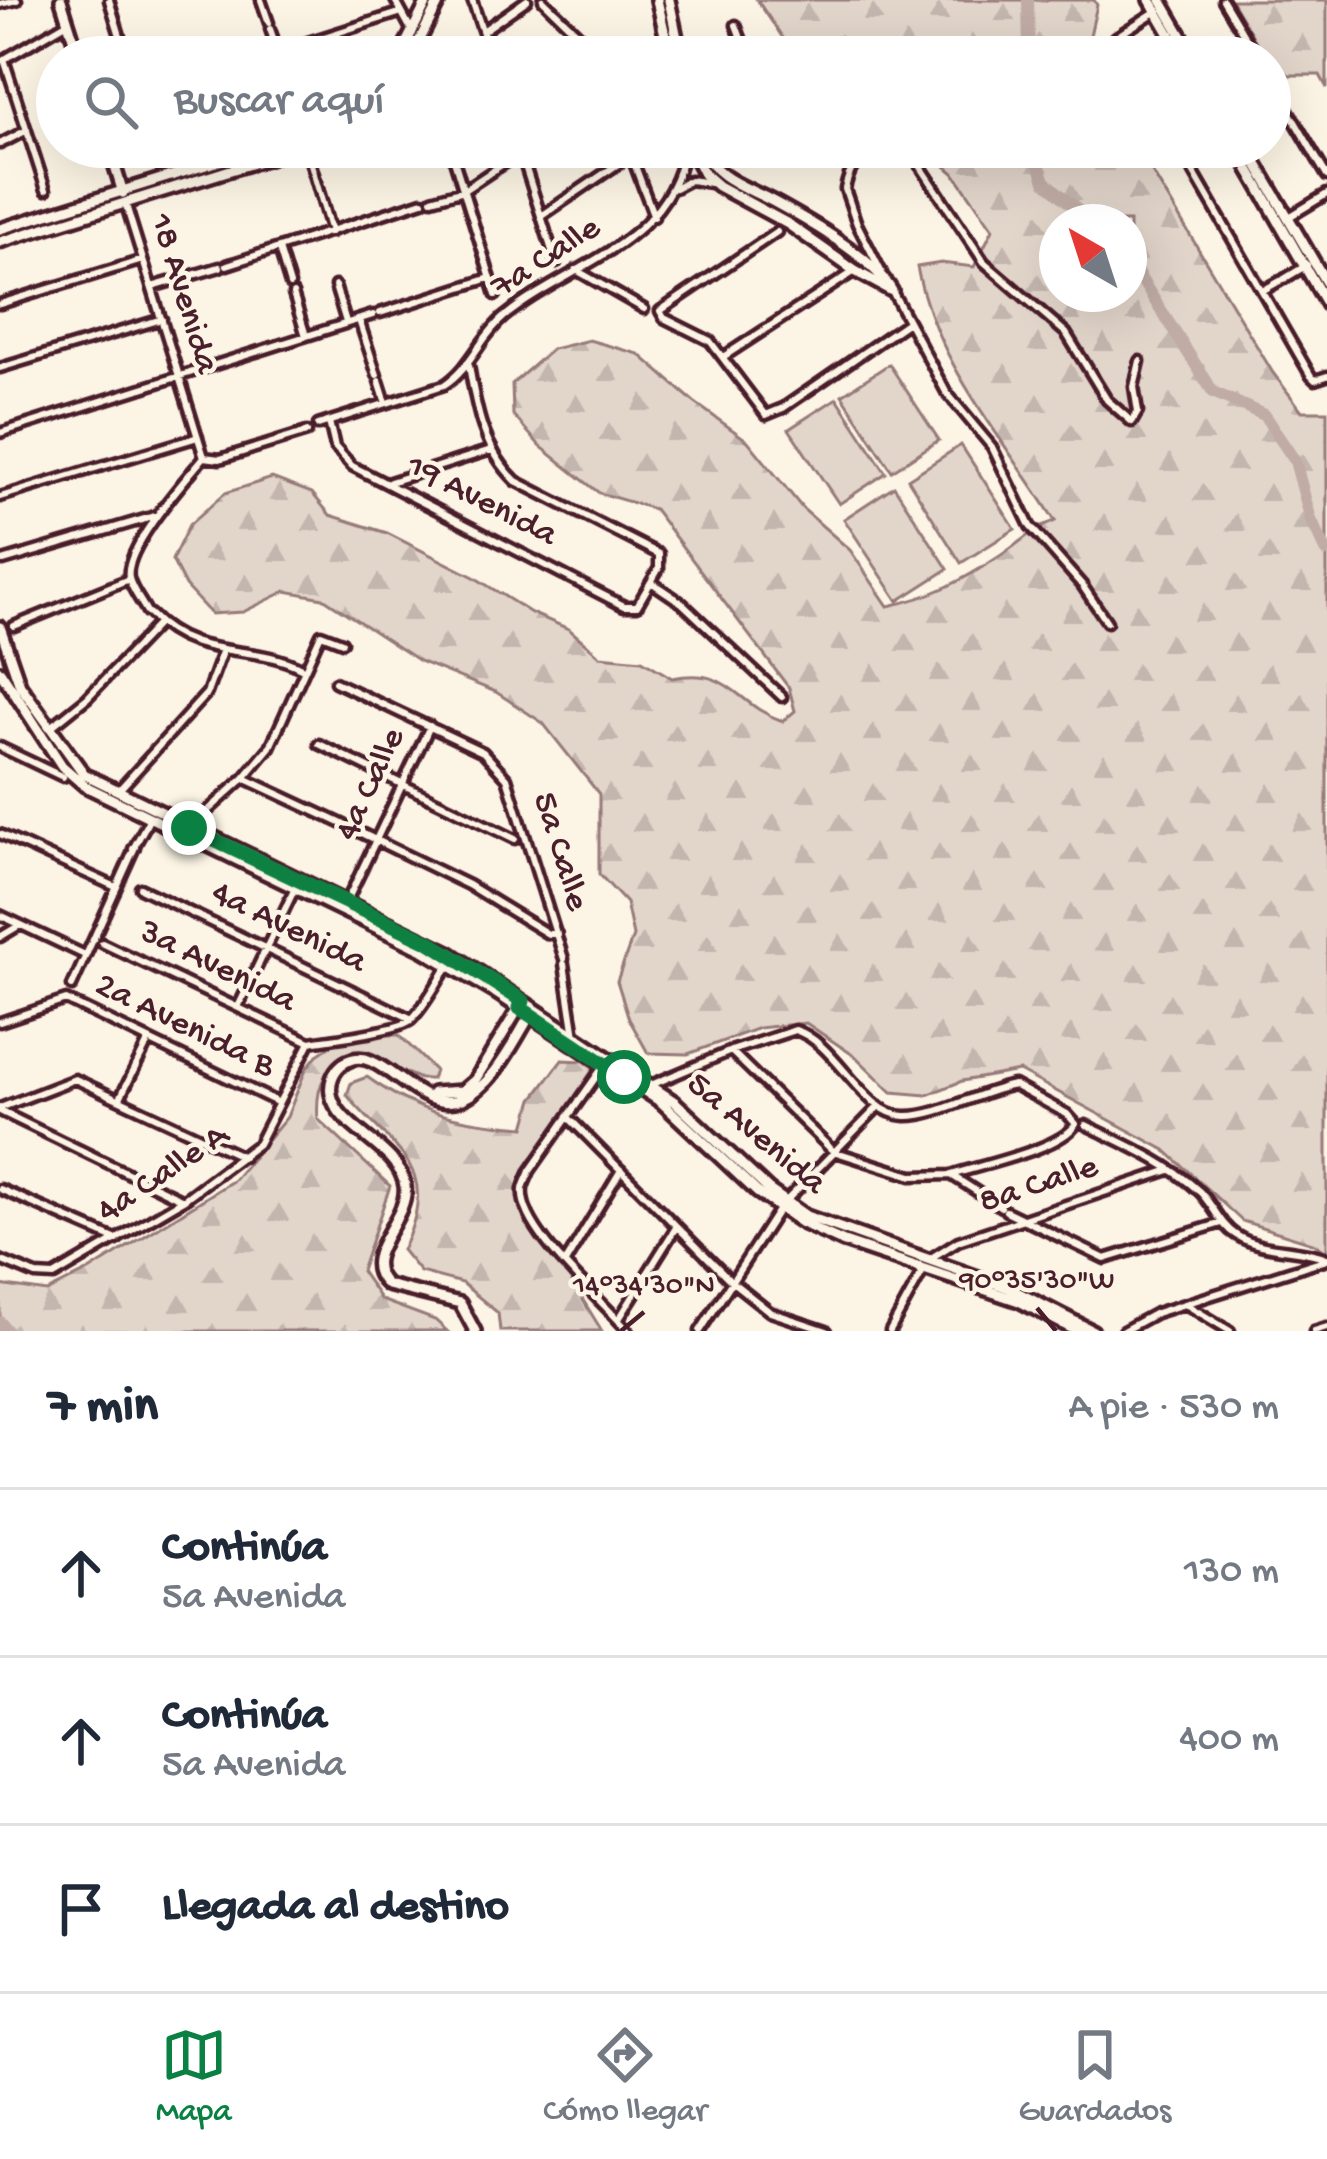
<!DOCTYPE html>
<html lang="es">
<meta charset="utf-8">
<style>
body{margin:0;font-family:"Gochi Hand",sans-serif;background:#f2f2f3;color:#1f2937}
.compass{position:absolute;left:1039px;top:204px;width:108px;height:108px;border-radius:50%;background:#fff;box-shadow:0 12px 48px #0002;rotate:321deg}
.stop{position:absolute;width:36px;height:36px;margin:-27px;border:9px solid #0b8043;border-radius:50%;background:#fff}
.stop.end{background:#0b8043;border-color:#fff;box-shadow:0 3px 12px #0008}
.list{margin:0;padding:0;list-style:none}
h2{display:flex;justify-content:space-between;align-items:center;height:156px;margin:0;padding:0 48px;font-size:51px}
h2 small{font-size:39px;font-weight:400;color:#747a83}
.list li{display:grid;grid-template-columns:78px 1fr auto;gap:36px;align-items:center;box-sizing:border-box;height:168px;padding:0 48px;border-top:3px solid #e0e1e3}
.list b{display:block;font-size:45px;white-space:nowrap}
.list p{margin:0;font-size:39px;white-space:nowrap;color:#747a83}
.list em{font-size:39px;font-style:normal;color:#747a83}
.icon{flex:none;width:66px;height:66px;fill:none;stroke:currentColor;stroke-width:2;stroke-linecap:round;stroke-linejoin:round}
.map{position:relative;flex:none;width:1327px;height:1331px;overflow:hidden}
.search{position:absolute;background:#fff;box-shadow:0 12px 48px #0002;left:36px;right:36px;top:36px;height:132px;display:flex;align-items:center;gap:30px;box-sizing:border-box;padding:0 42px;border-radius:66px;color:#747a83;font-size:45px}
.sheet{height:660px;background:#fff}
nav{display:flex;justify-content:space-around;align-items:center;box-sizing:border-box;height:168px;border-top:3px solid #e0e1e3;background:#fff;font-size:33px;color:#747a83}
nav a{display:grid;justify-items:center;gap:6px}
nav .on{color:#0b8043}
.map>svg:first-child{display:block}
.forest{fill:url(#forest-firs);stroke:#967a7a;stroke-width:3;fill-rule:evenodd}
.garden{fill:#e2d5ca;stroke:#967a7a;stroke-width:3}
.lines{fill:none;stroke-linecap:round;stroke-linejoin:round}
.river{stroke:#c0aca5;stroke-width:12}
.street-casing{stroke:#4a1f2b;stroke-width:15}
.secondary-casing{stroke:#4a1f2b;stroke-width:18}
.street{stroke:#fcf5e5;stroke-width:6}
.secondary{stroke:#fcf5e5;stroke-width:9}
.route{stroke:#0b8043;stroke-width:15}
.ticks{fill:none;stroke:#4a1f2b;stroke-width:4.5}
.labels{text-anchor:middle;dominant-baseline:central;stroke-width:9;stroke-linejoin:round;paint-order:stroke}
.street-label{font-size:36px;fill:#4a1f2b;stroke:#fcf5e5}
.ticks-label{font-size:30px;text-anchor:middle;fill:#4a1f2b;stroke:#fcf5e5;stroke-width:9;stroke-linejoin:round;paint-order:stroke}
</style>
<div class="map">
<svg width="1327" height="1331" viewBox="0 0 1327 1331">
<defs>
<pattern id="forest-firs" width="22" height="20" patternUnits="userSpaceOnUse" patternTransform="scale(3)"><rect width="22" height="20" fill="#e2d5ca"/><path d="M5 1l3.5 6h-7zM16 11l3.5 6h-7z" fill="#c3b6ae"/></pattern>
</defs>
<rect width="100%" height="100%" fill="#fcf5e5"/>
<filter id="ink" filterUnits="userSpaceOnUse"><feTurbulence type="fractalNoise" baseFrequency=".00833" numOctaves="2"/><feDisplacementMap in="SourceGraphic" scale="24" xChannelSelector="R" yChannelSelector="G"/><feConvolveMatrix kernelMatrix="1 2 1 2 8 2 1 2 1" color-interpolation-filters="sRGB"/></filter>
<g filter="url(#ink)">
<!-- forest -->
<path class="forest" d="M757 0H1094L1097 5 1085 57H796Z
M1231 0H1327V88L1320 75H1289L1265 57Z
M923 147H1137L1273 373 1302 411H1327V1252L1313 1243 1242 1221 1165 1150 1019 1071 962 1081 927 1095 892 1092 856 1057 806 1023 759 1028 688 1054 648 1053 629 1019 617 981 633 936 626 903 599 874V794L543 723 496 692 419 661 323 598 286 591 243 612 211 614 185 586 172 560 189 525 225 493 272 478 312 493 330 515 387 533 474 577 531 613 569 629 600 656 642 660 672 678C732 666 733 704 783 721L795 711 789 688 654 509 599 493 540 446 513 415 512 384 552 349 589 340 639 354 694 402 748 441 803 509 850 550 888 606C932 597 962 581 1000 556 1023 541 1027 532 1055 521 1004 439 935 363 917 267L941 263 974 267 993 229 954 173ZM1057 222H1129V294H1057Z
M375 1035H399L435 1071 432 1079H420L359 1053C325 1065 315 1084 318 1119L390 1186 361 1271 381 1300 435 1320 447 1331H0V1285L47 1292 89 1271 234 1180 287 1117 306 1069 317 1055 338 1041Z
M562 1060 584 1061 594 1068 532 1161 519 1196 602 1331H500L498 1313 462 1283 420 1272 402 1250C444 1166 393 1151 347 1095L351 1083 367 1077C420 1115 460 1122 525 1127L533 1099Z"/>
<!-- garden -->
<path class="garden" d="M889 364 939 440 892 471 842 395Z
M837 398 886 473 839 504 789 429Z
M961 445 1015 529 961 563 908 479Z
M894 486 948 569 898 601 844 519Z"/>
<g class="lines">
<!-- river -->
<path class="river" d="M1028 0 1029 57
M1033 147 1045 181 1091 222
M1129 260 1213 392 1264 415 1295 461 1311 520 1327 552
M0 1322 7 1331"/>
<!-- street casing -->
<g class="street-casing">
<path id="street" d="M109 0 121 39
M261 0 269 23
M395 0 413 33
M472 0 491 57
M543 0 578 34 575 42 552 57
M1223 0 1257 57
M0 4 17 0
M736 25 748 57
M270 29 278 52
M483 31 527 0
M591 41 597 57
M261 57 399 13
M1125 57 1116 37 1155 12
M4 59 46 190
M3 60 68 22
M1270 79 1327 176
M0 144 27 130
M306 147 331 232
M450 147 496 295
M519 147 556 263
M628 147 654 217
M1179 147 1311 376 1315 380 1327 376
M521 155 533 147
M1189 164 1216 147
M675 188 690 180 711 183
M432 199 464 190 509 160
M125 202 204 457
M543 215 621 162
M1289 217 1327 194
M777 232 660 311 664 318 710 341 766 415 783 408 908 322
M279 249 290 285
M227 265 423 201
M576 270 644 309
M882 273 857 224 845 189C853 149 885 138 917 161L984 262 1066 333 1107 400 1132 422 1138 412 1134 387 1140 361
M1284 279 1307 265
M335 286 346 322
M152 287 220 267
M892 291 946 392 992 447 1030 526 1082 585 1107 622
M1262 291 1280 281
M293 294 306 336
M0 304 143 260
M380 313 490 278
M359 320 377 375
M723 357 855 271
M0 368 162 319
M379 381 386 403
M329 422 335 447 352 466 624 606H637L659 568V554L516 481C483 449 476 408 469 365
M318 425 444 385C471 368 480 337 504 317 572 262 669 245 685 147
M0 433 373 315
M204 457 220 459 307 432
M390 482 491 450
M0 497 198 437
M3 561 155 516
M651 582 682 603 782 697
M147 612C142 602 131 589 129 578 123 549 186 479 204 457
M150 614C197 663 250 641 303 669
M14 626 129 579
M335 682 483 752 507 778 564 959
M51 727 87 698 158 624
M319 744 515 839
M0 747 63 777
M244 778 351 828
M119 790 207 693 222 652
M191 826 244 778 270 747 321 634 342 642
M359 832 468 885 548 934H557
M0 834 116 887
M133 849 150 818
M140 888 412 1019
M347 901 430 726
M0 915 85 955
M0 937 20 925
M102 943 310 1042
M564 964 575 1036
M72 986 135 847
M238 1007 296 886
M0 1022 66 1000 279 1103
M731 1051 833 1151 912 1176 951 1175 1001 1207
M605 1064 530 1171C528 1177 524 1183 523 1189 518 1230 603 1300 628 1331
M651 1085 731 1051 795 1030C836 1042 863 1115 905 1116 937 1117 981 1091 1014 1085L1067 1114 1076 1124C1061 1149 981 1165 951 1175
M120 1098 148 1042
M0 1108 75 1079 243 1157
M0 1111 183 1200
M568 1117 731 1281 770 1312 827 1331
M1086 1125C1127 1145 1166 1161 1200 1192 1214 1206 1220 1225 1236 1235 1262 1252 1298 1247 1327 1258
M0 1189 117 1240
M785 1202 879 1106
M1006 1211 1105 1259 1222 1223
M931 1258 958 1241 1170 1170
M0 1260 36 1275 54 1276 183 1200 258 1144 310 1042C329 1039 401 1030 411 1020 426 1005 437 982 449 965
M565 1263 621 1170
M1187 1305 1230 1331
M619 1319 675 1229
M700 1331 779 1209
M890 1331 924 1269
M1123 1331 1156 1313 1327 1259
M1314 1331 1327 1327"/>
</g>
<!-- secondary casing -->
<g class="secondary-casing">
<path id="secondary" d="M61 0 79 57
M657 0 670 57
M669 0 681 57
M1150 0 1183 57
M1161 0 1194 57
M399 57 428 0
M411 57 440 0
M109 147 123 193
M690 147 704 174 718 186 788 224 855 271 892 291
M702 147C715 180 745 186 774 202 809 221 873 257 892 291
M1236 147 1327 305
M1247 147 1327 284
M0 229 264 147
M0 242 304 147
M0 627 20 685 84 774 449 952 675 1102 769 1190 806 1216 1009 1288 1093 1331
M0 671 62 766 85 786 423 950 496 993 661 1102 757 1192 802 1223 844 1242 1019 1301 1077 1331
M433 1093 462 1091 475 1080 520 1006
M475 1331 460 1303 387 1285C354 1257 410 1220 405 1186 400 1147 337 1129 331 1094 327 1071 349 1051 371 1061 400 1074 427 1112 462 1099 493 1087 514 1041 531 1014"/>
</g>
<!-- street -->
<use href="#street" class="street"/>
<!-- secondary -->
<use href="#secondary" class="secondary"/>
</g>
</g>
<g class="lines" filter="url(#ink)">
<!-- route -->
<path class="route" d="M189 828 430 942 523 1001 520 1008 624 1077"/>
</g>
<!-- ticks -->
<path class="ticks" d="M1037 1308 1056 1331M621 1331 644 1312"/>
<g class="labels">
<!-- street labels -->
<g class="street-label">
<text transform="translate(547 259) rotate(-33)">7a Calle</text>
<text transform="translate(182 294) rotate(73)">18 Avenida</text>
<text transform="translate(481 502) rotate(27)">19 Avenida</text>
<text transform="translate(372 785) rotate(-65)">4a Calle</text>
<text transform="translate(559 852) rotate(73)">5a Calle</text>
<text transform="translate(288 929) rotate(26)">4a Avenida</text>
<text transform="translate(217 968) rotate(26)">3a Avenida</text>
<text transform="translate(184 1027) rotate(26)">2a Avenida B</text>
<text transform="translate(755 1135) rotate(40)">5a Avenida</text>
<text transform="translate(164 1175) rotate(-34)">4a Calle A</text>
<text transform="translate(1039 1186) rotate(-18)">8a Calle</text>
</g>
</g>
<g class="ticks-label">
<text x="1037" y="1288">90°35'30"W</text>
<text x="644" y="1293">14°34'30"N</text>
</g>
</svg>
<svg class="compass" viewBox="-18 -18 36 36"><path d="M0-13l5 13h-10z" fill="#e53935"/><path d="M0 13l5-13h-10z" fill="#747a83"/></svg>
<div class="stop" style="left:624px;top:1077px"></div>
<div class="stop end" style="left:189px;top:828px"></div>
<div class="search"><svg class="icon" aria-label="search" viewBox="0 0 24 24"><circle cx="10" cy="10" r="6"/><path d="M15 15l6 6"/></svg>Buscar aquí</div>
</div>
<section class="sheet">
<h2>7 min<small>A pie · 530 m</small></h2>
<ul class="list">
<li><svg class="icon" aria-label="ahead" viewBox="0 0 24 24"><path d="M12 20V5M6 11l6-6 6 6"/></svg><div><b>Continúa</b><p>5a Avenida</p></div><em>130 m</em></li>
<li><svg class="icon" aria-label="ahead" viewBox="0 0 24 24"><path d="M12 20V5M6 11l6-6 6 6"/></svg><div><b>Continúa</b><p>5a Avenida</p></div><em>400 m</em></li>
<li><svg class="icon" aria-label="arrive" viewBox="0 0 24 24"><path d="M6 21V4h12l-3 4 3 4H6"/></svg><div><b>Llegada al destino</b></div></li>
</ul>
</section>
<nav>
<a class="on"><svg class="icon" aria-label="map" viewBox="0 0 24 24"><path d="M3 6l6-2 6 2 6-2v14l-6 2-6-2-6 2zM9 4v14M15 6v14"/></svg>Mapa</a>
<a><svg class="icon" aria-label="directions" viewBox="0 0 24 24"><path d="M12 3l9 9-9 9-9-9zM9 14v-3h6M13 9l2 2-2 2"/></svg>Cómo llegar</a>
<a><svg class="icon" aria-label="saved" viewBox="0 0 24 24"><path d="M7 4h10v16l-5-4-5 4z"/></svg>Guardados</a>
</nav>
